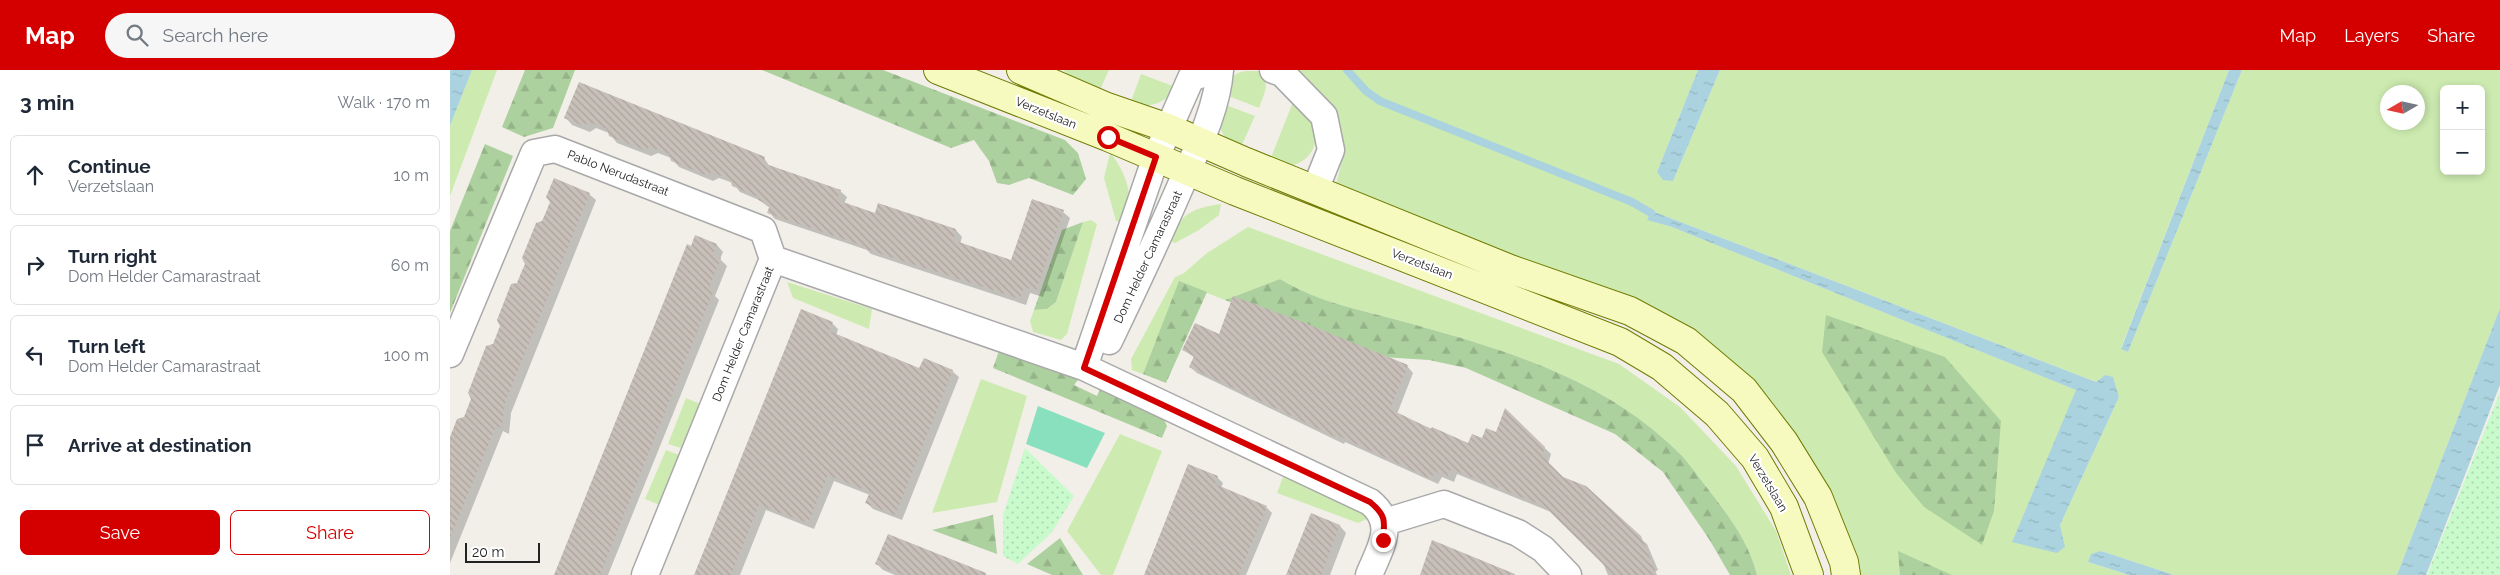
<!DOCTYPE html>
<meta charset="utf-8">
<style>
body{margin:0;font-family:Raleway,sans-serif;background:#f6f6f7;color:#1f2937}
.controls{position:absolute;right:15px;top:15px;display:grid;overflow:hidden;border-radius:8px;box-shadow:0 2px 8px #0003}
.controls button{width:45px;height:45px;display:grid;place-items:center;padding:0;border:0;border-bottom:1px solid #e0e1e3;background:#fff;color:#1f2937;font:25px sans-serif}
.compass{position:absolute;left:1930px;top:15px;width:45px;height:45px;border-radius:50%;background:#fff;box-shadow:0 2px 8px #0003;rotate:261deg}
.scale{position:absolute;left:15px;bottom:12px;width:75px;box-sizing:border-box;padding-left:5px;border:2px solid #222;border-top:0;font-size:14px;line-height:18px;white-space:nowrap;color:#222;-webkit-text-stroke:4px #fff;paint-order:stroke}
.stop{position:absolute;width:15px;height:15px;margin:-11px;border:4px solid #d40000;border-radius:50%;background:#fff}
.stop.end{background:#d40000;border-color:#fff;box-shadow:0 1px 5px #0008}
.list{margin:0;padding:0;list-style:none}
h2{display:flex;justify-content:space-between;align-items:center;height:65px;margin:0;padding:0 20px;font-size:21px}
h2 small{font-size:16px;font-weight:400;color:#747a83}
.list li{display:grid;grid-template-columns:32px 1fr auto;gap:15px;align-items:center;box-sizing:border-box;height:80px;margin:0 10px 10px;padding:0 10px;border:1px solid #e0e1e3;border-radius:8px}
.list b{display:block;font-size:19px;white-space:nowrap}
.list p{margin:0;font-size:16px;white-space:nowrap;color:#747a83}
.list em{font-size:16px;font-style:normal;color:#747a83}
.actions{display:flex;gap:10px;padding:15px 20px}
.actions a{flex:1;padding:11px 0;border:1px solid #d40000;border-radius:8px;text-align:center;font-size:18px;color:#d40000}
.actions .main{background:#d40000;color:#fff}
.icon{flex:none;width:28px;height:28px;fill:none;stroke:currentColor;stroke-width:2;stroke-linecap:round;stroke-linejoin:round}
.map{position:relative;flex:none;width:2050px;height:505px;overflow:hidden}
header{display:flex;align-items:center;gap:30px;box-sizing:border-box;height:70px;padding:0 25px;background:#d40000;color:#fff}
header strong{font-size:24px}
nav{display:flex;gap:28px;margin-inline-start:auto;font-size:18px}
.search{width:350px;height:45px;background:#f6f6f7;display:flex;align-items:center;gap:12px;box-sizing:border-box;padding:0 18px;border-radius:28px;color:#747a83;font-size:19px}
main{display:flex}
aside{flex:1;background:#fff}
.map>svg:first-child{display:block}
.grass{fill:#cdebb0;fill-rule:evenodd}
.forest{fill:url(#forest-firs)}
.park{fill:url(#park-dots)}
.pitch{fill:#88e0be}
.water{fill:url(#water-ripples)}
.shadow{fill:#0003}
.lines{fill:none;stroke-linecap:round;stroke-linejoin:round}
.stream{stroke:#aad3df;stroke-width:8}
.building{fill:url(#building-back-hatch)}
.minor-casing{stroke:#a9a9a9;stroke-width:29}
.secondary-casing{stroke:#707d05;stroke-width:30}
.minor{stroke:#fff;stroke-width:26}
.secondary{stroke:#f7fabf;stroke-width:28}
.route{stroke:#d40000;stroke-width:6}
.labels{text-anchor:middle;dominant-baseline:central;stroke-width:4.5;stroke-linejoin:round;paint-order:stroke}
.street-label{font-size:12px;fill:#222;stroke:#fff}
</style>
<header>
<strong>Map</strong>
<div class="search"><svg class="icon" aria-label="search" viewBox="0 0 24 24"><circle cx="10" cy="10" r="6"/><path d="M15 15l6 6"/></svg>Search here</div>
<nav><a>Map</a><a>Layers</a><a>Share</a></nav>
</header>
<main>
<aside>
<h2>3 min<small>Walk · 170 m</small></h2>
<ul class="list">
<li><svg class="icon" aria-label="ahead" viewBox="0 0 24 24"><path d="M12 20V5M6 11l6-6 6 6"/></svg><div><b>Continue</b><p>Verzetslaan</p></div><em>10 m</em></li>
<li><svg class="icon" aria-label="right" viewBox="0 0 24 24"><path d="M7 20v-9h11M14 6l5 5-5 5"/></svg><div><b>Turn right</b><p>Dom Helder Camarastraat</p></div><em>60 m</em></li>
<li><svg class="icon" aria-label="left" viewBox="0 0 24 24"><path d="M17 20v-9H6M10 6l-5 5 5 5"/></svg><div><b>Turn left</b><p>Dom Helder Camarastraat</p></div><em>100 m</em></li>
<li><svg class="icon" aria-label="arrive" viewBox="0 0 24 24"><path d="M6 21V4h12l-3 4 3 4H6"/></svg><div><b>Arrive at destination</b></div></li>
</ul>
<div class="actions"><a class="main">Save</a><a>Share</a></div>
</aside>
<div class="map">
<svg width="2050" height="505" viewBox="0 0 2050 505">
<defs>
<pattern id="forest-firs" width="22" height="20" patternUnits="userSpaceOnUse" patternTransform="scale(1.25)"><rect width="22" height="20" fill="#add19e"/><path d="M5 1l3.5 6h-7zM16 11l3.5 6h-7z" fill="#95b388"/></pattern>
<pattern id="park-dots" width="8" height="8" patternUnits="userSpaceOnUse" patternTransform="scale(1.25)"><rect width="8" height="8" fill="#c8facc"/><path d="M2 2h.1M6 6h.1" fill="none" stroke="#acd6af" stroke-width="1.8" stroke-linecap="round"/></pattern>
<pattern id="water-ripples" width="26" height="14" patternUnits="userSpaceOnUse" patternTransform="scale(1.25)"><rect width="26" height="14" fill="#aad3df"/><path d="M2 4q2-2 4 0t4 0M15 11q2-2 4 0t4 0" fill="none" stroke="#92b5bf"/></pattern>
<pattern id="building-back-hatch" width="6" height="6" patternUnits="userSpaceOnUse" patternTransform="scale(1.25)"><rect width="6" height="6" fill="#c7bfb8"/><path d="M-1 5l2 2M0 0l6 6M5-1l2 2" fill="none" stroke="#aba49e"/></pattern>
</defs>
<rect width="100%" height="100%" fill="#f2efe9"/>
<!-- grass -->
<path class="grass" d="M22 0H47L0 126V56Z
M613 0H659L649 22 630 15Z
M834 0H1248L1207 102 1223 111 1270 0H1779L1671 278 1678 282 1792 0H2050V238L1947 505H1724L1651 481 1638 492 1679 505H1403L1379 437 1227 263 883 125C886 112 891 99 892 87 897 47 860 24 834 0ZM1994 19H2031V101H1994ZM1938 22H1968V52H1938ZM1202 141 1646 312 1655 305 1669 327 1610 455 1562 472 1627 320 1222 157 1198 150Z
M796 1H808C822 12 814 24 809 38L771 23C776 10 783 3 796 1Z
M691 4 728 18C714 33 700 39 680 34Z
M768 32 805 46 790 79C768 66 769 57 768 32Z
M843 32C849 38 858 44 862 52 872 68 862 91 843 95 835 96 828 93 820 90Z
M660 83C670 94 680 114 679 130 679 137 674 145 672 152L666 151 654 108Z
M771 134 769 145 749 160 725 173 718 170C732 144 741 138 771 134Z
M641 150 647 154 617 264 611 270 583 262 580 251 584 240 597 239 606 232 633 152Z
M798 157 1169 294 1230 337 1286 396 1326 461 1341 505H1307C1299 471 1275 442 1254 414 1246 404 1238 391 1228 382 1154 308 1050 278 951 251 908 239 870 233 830 209L775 230 729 212 693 304 682 300 681 289 725 207 734 203 757 183Z
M337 212 422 239 419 259 343 228Z
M531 309 577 326 547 432 482 443Z
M236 328 253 335 234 379 218 374Z
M670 364 712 381 663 505H651L617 461Z
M216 380 232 386 210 435 195 429Z
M835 402 909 437 919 448 908 453 827 423Z"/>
<!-- forest -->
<path class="forest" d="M75 0H125L103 58 74 67 52 57Z
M312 0H433L615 70 628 83 636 109 623 125 579 108 559 115 547 113 539 91 524 70 501 78Z
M35 74 63 86 0 243V161Z
M633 152 606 232 597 239 584 240 612 160Z
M830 209C870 233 908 239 951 251 1050 278 1154 308 1228 382 1238 391 1246 404 1254 414 1275 441 1299 471 1307 505H1280L1259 469 1213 402 1165 364 1016 298 979 290 932 287 775 230Z
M729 211 757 222 716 313 693 304Z
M1376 245 1495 287 1551 351 1544 441 1532 475 1474 437 1446 403 1372 282Z
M550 278 631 306 624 315 647 326 652 314 711 343 717 356 712 368 543 298Z
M543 445 547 484 482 460Z
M610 468 633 505H602L577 494Z
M1448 481 1502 505H1450Z"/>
<!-- park -->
<path class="park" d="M2050 322V505H1977Z
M575 378 624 426 602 462 568 494 553 486V445Z"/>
<!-- pitch -->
<path class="pitch" d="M588 336 655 363 637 398 576 374Z"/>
<!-- water -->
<path class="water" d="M0 0H22L0 56Z
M1248 0H1270L1223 111 1213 110 1207 102Z
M1779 0H1792L1678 282 1671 279Z
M1202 141 1646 312 1655 305 1663 307 1669 327 1610 455 1615 477 1607 483 1562 472 1626 320 1222 157 1197 150Z
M2050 238V315L1976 505H1947Z
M1651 481 1724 505H1679L1638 492 1641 484Z"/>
<!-- shadow -->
<path class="shadow" d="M130 14 314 88 320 97 390 121 397 127 394 134 426 145 506 160 512 167 510 174 562 191 613 142 620 148 593 227 580 223 576 235 421 184 417 180 325 149 319 142 320 138 309 130 290 122 283 113 269 108 263 111 229 97 221 88 208 83 201 86 167 73 159 63 146 58 140 62 122 55 116 48Z
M139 124 146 130 61 343 59 364 53 361 0 493V370L15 348 93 152Z
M267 175 273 182 270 189 277 196 265 226 269 230 158 505H105L242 177Z
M382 253 388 259 386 266 470 300 502 301 509 307 452 450 423 439 417 433 420 425 384 411 364 459 316 440 290 505H245Z
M769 266 957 296 963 303 947 344 1019 375 1046 364 1055 340 1101 384 1098 394 1112 408 1197 474 1208 500 1198 505H1158L1153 493 1101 442 1007 404 1004 412 992 407 988 414 895 372 894 374 747 303 740 297 745 288 734 280Z
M767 407 773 413 771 418 816 437 822 443 796 505H695Z
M862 445 890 456 896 463 880 505H837Z
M427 494 536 505H445L433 500Z"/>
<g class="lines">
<!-- stream -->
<path class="stream" d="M897 0 916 21 930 31 1182 132 1201 143"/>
</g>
<!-- building -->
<path class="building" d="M129 12 315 87 313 93 391 120 387 130 425 143 428 133 506 159 503 170 561 190 582 129 614 140 586 221 574 217 570 229 413 178 414 176 317 143 320 135 308 130 309 127 282 116 280 109 262 102 256 105 221 91 219 84 209 80 201 77 194 80 159 66 157 59 139 52 133 56 114 48Z
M104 108 140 123 54 335 52 358 46 356 0 468V367L7 349 14 347 21 329 18 323 36 276 43 274 50 256 47 250 61 214 67 213 71 203 75 194 72 188 86 153 92 151 96 142 100 132 96 127Z
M245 165 267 174 263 185 271 188 258 220 263 222 150 505H104L237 174 241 176Z
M783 226 855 253 958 295 940 339 981 359 982 357 1018 373 1022 364 1032 368 1036 358 1046 362 1055 338 1095 377 1092 386 1113 407 1136 416 1191 466 1207 505H1164L1094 436 1001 399 997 407 985 401 981 409 889 366 888 368 739 297 744 286 732 280 745 253 769 264Z
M351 239 383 252 379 261 469 298 474 288 503 300 453 426 445 445 415 433 420 422 378 405 358 453 309 435 281 505H244Z
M738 394 768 406 765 414 817 436 789 505H694Z
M861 443 890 455 871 505H836Z
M438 464 536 503V505H453L425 494Z
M982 470 1065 504V505H970Z"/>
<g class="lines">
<!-- minor casing -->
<g class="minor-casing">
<path id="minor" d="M823 0 832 3 874 46 881 80 865 120
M659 271C684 219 708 168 731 115 747 79 767 40 770 0
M0 284 84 83 105 79 313 160 323 189
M634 297 706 87 741 8 764 0
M935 452 994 434 1068 463 1093 479 1118 505
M195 505 323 189 634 297 920 432C947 454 930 478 919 505"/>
</g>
<!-- secondary casing -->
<g class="secondary-casing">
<path id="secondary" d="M488 0 658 67 785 121 1170 272 1212 297 1267 344 1305 388 1334 437 1359 505
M571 0 657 37 718 58 796 92 1060 199 1180 241 1236 271 1294 320 1334 372 1368 427 1394 492 1396 505"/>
</g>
<!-- minor -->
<use href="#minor" class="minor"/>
<!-- secondary -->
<use href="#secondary" class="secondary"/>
</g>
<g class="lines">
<!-- route -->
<path class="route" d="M658 67 706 87 634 298 920 432C936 445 935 451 933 470"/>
</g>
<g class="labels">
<!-- street labels -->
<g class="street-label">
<text transform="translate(596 43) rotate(22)">Verzetslaan</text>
<text transform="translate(168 103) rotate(21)">Pablo Nerudastraat</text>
<text transform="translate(698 187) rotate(-65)">Dom Helder Camarastraat</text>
<text transform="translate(972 194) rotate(21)">Verzetslaan</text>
<text transform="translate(293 264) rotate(-68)">Dom Helder Camarastraat</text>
<text transform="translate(1318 413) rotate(59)">Verzetslaan</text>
</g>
</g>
</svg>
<div class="controls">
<button>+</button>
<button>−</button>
</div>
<svg class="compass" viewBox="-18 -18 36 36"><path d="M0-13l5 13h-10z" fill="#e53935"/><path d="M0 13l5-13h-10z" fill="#747a83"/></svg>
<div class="scale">20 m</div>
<div class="stop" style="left:658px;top:67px"></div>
<div class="stop end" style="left:933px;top:470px"></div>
</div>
</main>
